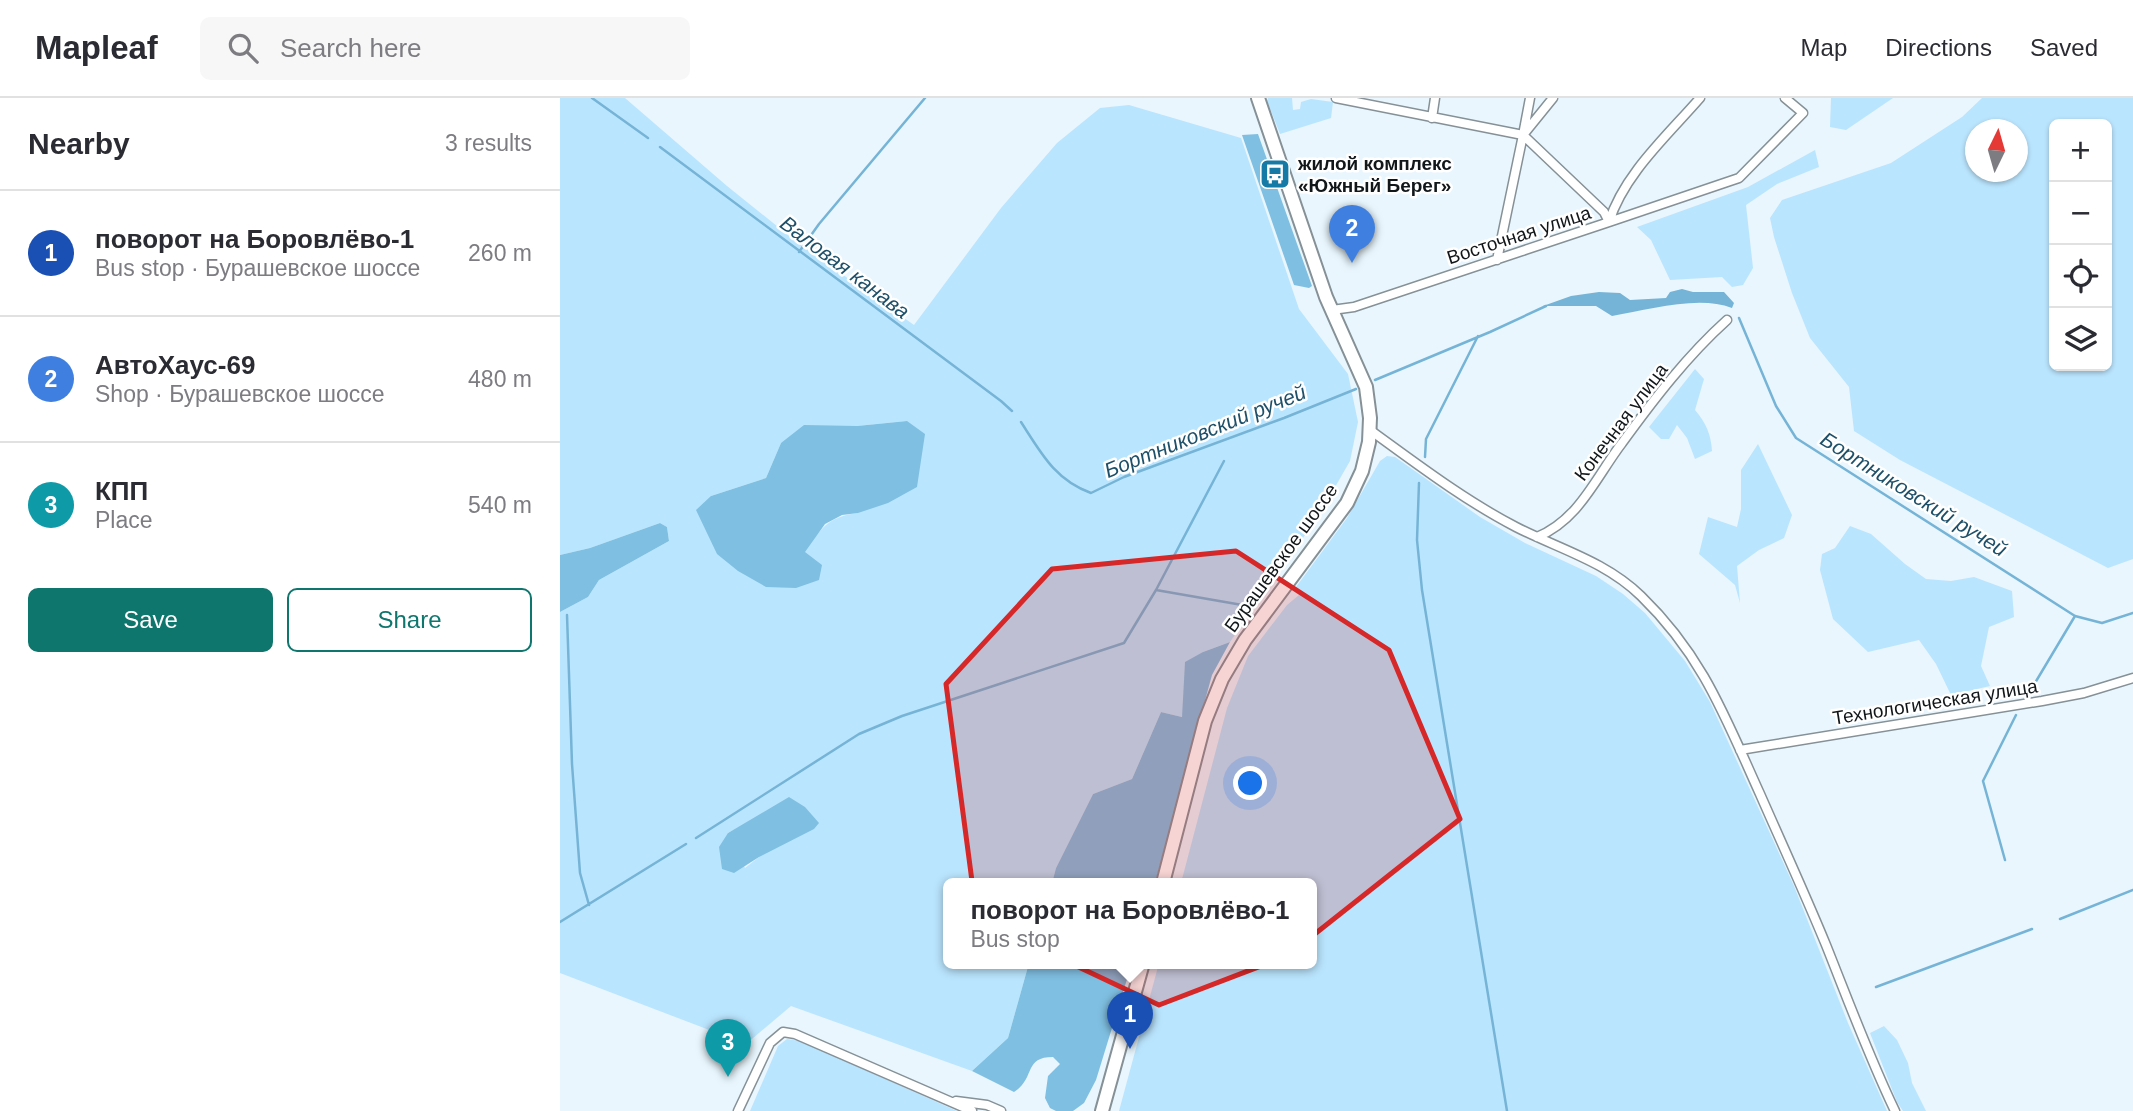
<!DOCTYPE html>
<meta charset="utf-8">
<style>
body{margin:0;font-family:Arial,sans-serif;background:#f7f7f7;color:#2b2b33}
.controls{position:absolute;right:21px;top:21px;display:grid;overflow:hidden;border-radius:10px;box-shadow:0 2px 5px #0004}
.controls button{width:63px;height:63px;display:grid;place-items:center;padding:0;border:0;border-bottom:2px solid #e1e1e2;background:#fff;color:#2b2b33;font:35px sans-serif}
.compass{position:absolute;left:1405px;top:21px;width:63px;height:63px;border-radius:50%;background:#fff;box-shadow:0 2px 5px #0004;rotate:5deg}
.you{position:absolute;left:691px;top:686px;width:24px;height:24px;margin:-18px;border:5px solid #fff;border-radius:50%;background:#1a73e8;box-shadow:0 0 0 10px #1a73e833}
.badge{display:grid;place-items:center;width:46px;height:46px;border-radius:50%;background:#0f766e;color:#fff;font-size:23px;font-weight:700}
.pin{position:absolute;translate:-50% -58px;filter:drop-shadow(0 2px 4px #0008)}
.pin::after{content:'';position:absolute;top:37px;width:24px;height:21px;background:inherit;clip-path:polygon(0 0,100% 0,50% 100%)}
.popup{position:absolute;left:383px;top:780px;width:374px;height:91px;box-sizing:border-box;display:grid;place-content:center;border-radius:10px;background:#fff;filter:drop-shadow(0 2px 5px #0005);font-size:23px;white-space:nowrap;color:#7c7c81}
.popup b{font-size:26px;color:#2b2b33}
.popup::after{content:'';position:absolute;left:50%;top:100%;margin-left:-14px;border:14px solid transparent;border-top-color:#fff}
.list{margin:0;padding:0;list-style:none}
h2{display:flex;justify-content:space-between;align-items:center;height:91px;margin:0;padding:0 28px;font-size:30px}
h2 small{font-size:23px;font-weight:400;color:#7c7c81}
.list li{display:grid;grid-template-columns:46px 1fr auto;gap:21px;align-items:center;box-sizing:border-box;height:126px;padding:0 28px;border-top:2px solid #e1e1e2}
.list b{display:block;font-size:26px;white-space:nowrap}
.list p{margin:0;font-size:23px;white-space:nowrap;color:#7c7c81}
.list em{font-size:23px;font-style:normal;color:#7c7c81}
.actions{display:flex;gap:14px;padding:21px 28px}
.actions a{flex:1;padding:16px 0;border:2px solid #0f766e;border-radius:10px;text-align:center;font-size:24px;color:#0f766e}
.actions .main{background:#0f766e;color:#fff}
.icon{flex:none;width:38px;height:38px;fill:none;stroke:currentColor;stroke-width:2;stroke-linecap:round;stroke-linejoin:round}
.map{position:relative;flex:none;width:1573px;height:1013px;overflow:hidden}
header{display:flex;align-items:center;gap:42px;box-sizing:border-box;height:98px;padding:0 35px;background:#fff;border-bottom:2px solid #e1e1e2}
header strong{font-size:33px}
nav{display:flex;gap:38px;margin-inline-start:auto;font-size:24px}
.search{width:490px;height:63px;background:#f7f7f7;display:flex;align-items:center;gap:18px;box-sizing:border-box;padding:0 24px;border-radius:10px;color:#7c7c81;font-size:26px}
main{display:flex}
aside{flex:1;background:#fff}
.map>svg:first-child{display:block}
.green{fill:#bae5fe;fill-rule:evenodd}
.forest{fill:#7fbfe1}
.water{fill:#75b4d6}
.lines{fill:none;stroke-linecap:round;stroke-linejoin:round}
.stream{stroke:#75b4d6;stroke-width:2.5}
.street-casing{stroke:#859197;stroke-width:11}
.primary-casing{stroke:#859197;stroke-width:16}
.street{stroke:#fff;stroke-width:8}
.primary{stroke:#fff;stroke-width:12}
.marked{fill:#d62828;fill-opacity:0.2;stroke:#d62828;stroke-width:5;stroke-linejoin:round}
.labels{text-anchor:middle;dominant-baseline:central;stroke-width:5;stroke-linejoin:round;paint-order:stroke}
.poi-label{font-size:19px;font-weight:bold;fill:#111618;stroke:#fff;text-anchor:start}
.street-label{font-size:19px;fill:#111618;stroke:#fff}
.water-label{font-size:21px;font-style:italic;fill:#1e5069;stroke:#fff}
</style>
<header>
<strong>Mapleaf</strong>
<div class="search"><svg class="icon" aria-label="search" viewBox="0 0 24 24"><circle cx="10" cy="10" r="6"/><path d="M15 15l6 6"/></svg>Search here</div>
<nav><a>Map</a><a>Directions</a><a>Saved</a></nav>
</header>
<main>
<aside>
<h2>Nearby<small>3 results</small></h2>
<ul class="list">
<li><span class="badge" style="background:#1a4fb4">1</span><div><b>поворот на Боровлёво-1</b><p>Bus stop · Бурашевское шоссе</p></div><em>260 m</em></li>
<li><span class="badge" style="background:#3f7fe0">2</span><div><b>АвтоХаус-69</b><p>Shop · Бурашевское шоссе</p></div><em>480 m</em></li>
<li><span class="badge" style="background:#0f9aa8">3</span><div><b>КПП</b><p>Place</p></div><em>540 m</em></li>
</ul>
<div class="actions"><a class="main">Save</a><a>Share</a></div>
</aside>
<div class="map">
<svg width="1573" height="1013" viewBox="0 0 1573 1013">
<rect width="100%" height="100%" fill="#e9f6fd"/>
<!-- green -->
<path class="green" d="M0 0H65L167 88 238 145 354 227 441 110 497 45 540 10 569 7 681 40 739 211 788 276 798 324 790 363 759 417 670 544 643 554 622 619 601 614 572 681 533 696 496 770 492 785H388V865H469L448 940 412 973 231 908 186 946 0 875V514L28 499 39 482 109 443 107 429 100 425 30 450 0 457ZM347 323 298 415C267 419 262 430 244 454L151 398 206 380 221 345 297 328ZM196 720 199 759 185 770 168 735Z
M708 0H732L733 12 740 11 741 4 751 1 773 4 771 20 720 36 707 3Z
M1271 0H1333L1286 32 1270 29Z
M1422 0H1573V461L1548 470 1340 362 1294 333 1289 289 1250 240 1232 195 1214 139 1210 120 1222 102 1331 65 1402 19ZM1494 26H1547V268H1494ZM1416 32H1458V74H1416Z
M1255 52 1259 69 1217 86 1186 107 1193 170 1183 187 1172 189 1162 179 1110 182 1091 142 1077 129 1188 89Z
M1135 271 1144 281 1135 312C1146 325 1151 336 1152 353L1135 361 1127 340 1117 327 1109 341H1101L1089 329Z
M1198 346 1232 417 1224 440 1199 452 1177 468 1180 505 1175 487 1139 456 1148 419 1177 429 1181 411V372Z
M827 358 835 359 920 419 965 445 1036 478 1063 496 1085 515 1125 563 1150 604 1234 788 1288 925 1327 1013H559L599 865H752V785H621L667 610 688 558 727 507 739 497 736 489 787 420 820 363Z
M1290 428 1311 436 1345 466 1366 481 1391 483 1414 479 1452 493 1454 519 1429 529 1421 568 1430 588 1391 597 1376 566 1359 542 1308 554 1273 521 1260 472 1262 456 1275 450Z
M1324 928 1337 942 1348 965 1352 985 1366 1013H1343L1337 1004 1310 935Z
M227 941 240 943 397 1013H190L218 948Z"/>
<!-- forest -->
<path class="forest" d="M698 36 752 188 749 190 734 187 682 37Z
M347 323 365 336 357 389 328 405 298 415 282 417 265 426 245 454 262 467 259 482 236 490 206 489 178 473 157 456 136 412 151 398 206 380 221 345 244 327 297 328Z
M100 425 107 429 109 443 39 482 28 499 0 514V457L30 450Z
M670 544 652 577 595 785H492L496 770 533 696 572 681 601 614 622 619 625 564 643 554Z
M229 699 245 709 259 725 254 731 199 759 174 775 162 771 159 749 168 735Z
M469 865H572L536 982 524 1005 513 1013H496L490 1010 485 1000 488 978 500 966 493 959C463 959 476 980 454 994L412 973 448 940Z"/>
<!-- water -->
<path class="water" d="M1122 191 1133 194H1164L1174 205 1172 210C1138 197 1089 212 1052 218L1036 208H983L1011 198 1039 194 1060 195 1070 202 1106 200 1110 194Z"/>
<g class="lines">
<!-- stream -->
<path class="stream" d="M32 0 88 40
M100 49 441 303 452 313
M239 154 259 126 365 0
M1179 220 1216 308 1236 340 1515 518 1542 525 1573 515
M815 282 930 234 986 208
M461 324C481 355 495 382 531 395L564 379 724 320 796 291
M865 359 866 341 918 238
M859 385 857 442 862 492 947 1013
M596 492 688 508
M7 517 12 666 20 775 29 807
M1469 595 1515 518
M136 740 299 636 342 618 564 545 596 492 664 363
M1445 762 1423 683 1456 617
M1500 821 1573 792
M0 824 126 746
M1316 889 1472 831"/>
<!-- street casing -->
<g class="street-casing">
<path id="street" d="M776 0 963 37
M970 0 963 37 1044 114 1049 124 1179 80 1243 15 1225 0
M872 20 875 0
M937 162 963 37 993 0
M772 212 794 209 1049 124C1064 76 1108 37 1140 0
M810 332C857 366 904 402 956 429 999 451 1045 463 1081 498 1143 558 1165 619 1200 696 1222 746 1245 796 1266 847 1288 902 1309 959 1335 1013
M977 439C1019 422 1036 379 1062 345 1094 301 1127 258 1167 222
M1180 652 1482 603 1524 595 1573 580
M396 1003 427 1007 441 1013
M178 1013 210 945 223 934 235 936 412 1013"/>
</g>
<!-- primary casing -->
<g class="primary-casing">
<path id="primary" d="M603 785 645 623 662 581 685 542 787 405 802 373 809 344 810 320 806 289 766 199 698 0
M542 1013 583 865"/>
</g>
<!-- street -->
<use href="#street" class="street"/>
<!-- primary -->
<use href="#primary" class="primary"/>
</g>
<!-- marked area -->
<path class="marked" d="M676 453 829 552 900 721 727 858 599 907 417 821 386 586 492 471Z"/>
<!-- icons -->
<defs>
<g id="bus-square" transform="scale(1.575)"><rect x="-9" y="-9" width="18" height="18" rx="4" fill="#157ba6" stroke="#fff"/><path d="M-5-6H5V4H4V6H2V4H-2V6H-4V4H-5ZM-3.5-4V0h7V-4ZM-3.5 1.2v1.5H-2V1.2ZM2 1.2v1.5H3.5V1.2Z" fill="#fff"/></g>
</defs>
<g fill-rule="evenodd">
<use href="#bus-square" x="715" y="76"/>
</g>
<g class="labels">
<!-- poi labels -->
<g class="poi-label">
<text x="738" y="65">жилой комплекс<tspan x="738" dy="22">«Южный Берег»</tspan></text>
</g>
<!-- street labels -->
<g class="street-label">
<text transform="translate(959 137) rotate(-18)">Восточная улица</text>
<text transform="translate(1061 324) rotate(-53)">Конечная улица</text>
<text transform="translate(721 460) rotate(-54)">Бурашевское шоссе</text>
<text transform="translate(1375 604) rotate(-9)">Технологическая улица</text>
</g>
<!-- water labels -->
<g class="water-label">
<text transform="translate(285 169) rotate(37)">Валовая канава</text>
<text transform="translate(645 333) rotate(-22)">Бортниковский ручей</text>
<text transform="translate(1354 396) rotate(32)">Бортниковский ручей</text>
</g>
</g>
</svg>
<div class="controls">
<button>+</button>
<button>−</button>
<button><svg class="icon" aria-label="locate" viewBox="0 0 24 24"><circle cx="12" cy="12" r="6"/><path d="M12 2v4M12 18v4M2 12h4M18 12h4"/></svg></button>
<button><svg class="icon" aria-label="layers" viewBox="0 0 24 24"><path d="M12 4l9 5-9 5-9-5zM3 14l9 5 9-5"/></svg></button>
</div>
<svg class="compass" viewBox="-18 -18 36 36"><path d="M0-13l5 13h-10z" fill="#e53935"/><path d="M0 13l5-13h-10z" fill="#7c7c81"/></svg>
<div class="you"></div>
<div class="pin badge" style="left:570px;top:951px;background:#1a4fb4">1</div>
<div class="popup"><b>поворот на Боровлёво-1</b>Bus stop</div>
<div class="pin badge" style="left:792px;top:165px;background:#3f7fe0">2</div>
<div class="pin badge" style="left:168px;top:979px;background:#0f9aa8">3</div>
</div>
</main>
